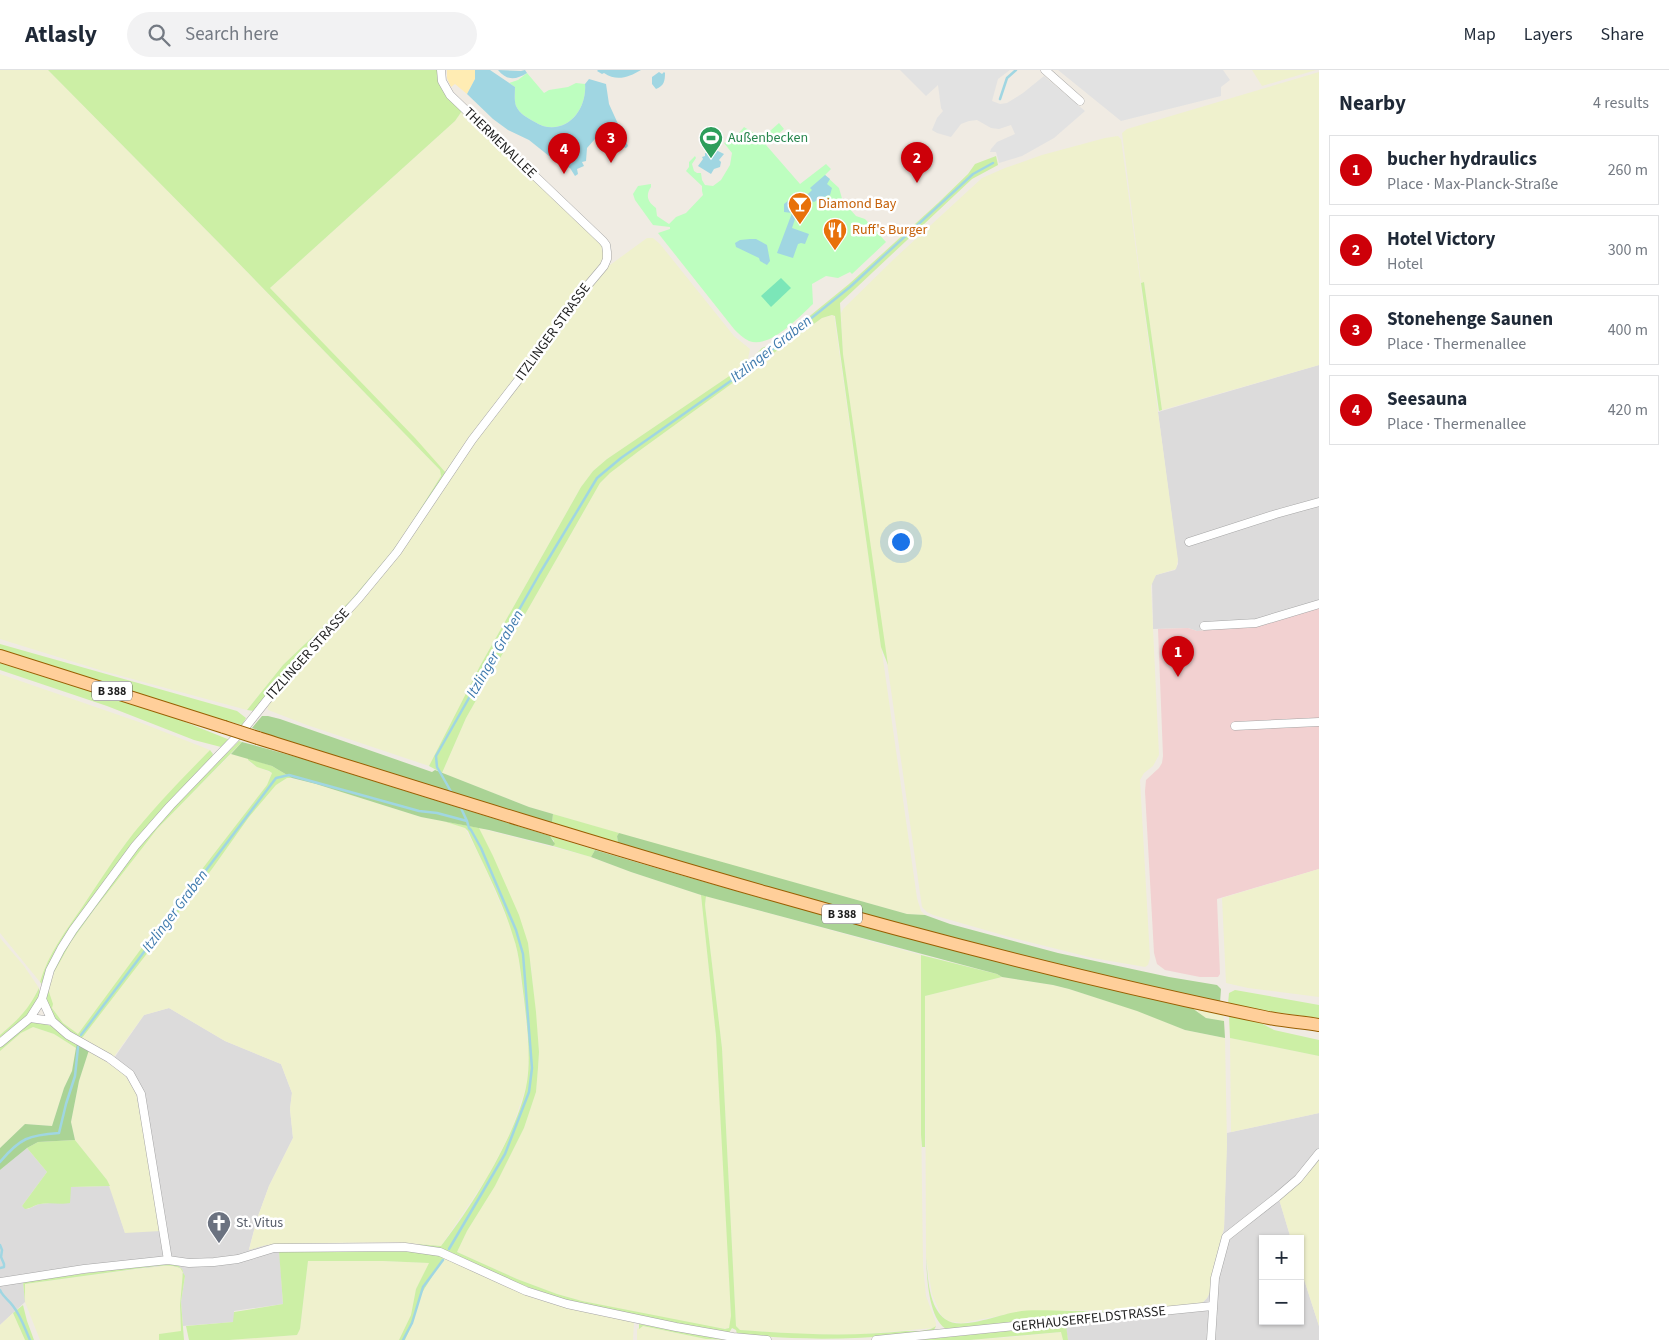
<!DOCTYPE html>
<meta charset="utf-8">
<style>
body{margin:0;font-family:"Source Sans 3",sans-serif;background:#f2f2f3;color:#1f2937}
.controls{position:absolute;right:15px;bottom:15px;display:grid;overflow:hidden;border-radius:0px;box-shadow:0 1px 4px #0004}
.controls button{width:45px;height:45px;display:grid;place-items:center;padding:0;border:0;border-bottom:1px solid #e0e1e3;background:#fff;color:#1f2937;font:25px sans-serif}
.you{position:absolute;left:900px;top:471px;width:18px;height:18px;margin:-12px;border:4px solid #fff;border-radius:50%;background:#1a73e8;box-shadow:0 0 0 8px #1a73e833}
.badge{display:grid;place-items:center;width:32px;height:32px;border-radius:50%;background:#cd0009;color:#fff;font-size:16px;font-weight:700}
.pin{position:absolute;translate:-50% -41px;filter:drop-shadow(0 1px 2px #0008)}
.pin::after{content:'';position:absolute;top:26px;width:18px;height:15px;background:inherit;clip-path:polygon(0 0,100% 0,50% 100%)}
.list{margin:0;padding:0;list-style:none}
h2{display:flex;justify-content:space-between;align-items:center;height:65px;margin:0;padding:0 20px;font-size:21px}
h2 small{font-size:16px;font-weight:400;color:#747a83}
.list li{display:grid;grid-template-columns:32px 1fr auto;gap:15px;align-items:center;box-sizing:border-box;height:70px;margin:0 10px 10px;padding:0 10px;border:1px solid #e0e1e3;border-radius:0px}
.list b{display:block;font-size:19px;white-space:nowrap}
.list p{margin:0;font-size:16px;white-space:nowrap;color:#747a83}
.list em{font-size:16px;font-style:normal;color:#747a83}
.icon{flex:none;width:28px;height:28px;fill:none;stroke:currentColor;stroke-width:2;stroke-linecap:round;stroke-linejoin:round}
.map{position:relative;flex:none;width:1319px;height:1270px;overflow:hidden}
header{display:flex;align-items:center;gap:30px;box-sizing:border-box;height:70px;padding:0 25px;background:#fff;border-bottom:1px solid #e0e1e3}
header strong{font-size:24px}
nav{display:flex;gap:28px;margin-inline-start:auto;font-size:18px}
.search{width:350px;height:45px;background:#f2f2f3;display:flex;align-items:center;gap:12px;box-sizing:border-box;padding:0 18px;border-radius:28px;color:#747a83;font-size:19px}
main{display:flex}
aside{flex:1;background:#fff}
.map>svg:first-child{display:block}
.residential{fill:#dcdbdb}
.commercial{fill:#f2d1d1}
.farmland{fill:#eff1cd}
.grass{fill:#ccefa5}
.forest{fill:#aad395}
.sand{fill:#ffecb3}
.park{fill:#bdfebf}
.pitch{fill:#7be6b8}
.parking{fill:#e2e2e2}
.water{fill:#a0d6e2}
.pier{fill:#fff}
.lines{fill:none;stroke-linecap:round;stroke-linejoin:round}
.stream{stroke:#a0d6e2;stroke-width:2.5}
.minor-casing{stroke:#a5a5a5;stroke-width:9}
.primary-casing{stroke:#995f00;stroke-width:14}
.minor{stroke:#fff;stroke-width:8}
.primary{stroke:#ffcf9a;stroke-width:12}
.primary-bridge-casing{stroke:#995f00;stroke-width:14;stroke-linecap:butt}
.primary-bridge{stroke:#ffcf9a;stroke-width:12}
.labels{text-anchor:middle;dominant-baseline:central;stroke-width:5;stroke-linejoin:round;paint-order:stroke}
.shield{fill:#fff;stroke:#626262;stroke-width:1}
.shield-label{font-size:12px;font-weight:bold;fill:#1e1e1e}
.leisure-label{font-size:14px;fill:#27864d;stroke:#fff;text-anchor:start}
.street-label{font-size:14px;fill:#1e1e1e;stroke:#fff}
.food-label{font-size:14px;fill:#c56008;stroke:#fff;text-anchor:start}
.worship-label{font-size:14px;fill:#5b616d;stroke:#fff;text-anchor:start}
.water-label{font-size:15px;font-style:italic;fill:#407bae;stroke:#fff}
</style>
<header>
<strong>Atlasly</strong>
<div class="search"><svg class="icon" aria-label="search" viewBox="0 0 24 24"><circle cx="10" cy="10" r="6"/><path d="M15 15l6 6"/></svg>Search here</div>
<nav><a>Map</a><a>Layers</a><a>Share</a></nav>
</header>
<main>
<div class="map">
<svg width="1319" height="1270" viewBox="0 0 1319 1270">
<rect width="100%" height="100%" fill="#f0ebe3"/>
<!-- residential -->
<path class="residential" d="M1319 295V537L1255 556 1197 561 1188 558 1153 559 1152 511 1156 505 1175 500 1178 494 1158 342Z
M169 938 225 971 281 994 292 1023 290 1039 293 1068 269 1116 257 1149 249 1179 266 1175 279 1174 283 1234 234 1241V1252L183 1256 181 1232 185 1206 136 1196 26 1211 23 1212 25 1232 0 1255V1100L27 1078 47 1102 22 1136 28 1139 39 1134 50 1133 71 1117 110 1116 125 1163 116 998 110 994 144 945Z
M1319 1043V1087L1279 1129 1291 1169H1263V1251H1300V1197L1319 1256V1270H1068L1064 1248 1202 1233 1207 1228 1210 1222 1213 1198 1224 1159 1227 1063Z"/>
<!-- commercial -->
<path class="commercial" d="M1319 537V799L1217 829 1220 904 1218 907H1200L1165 900 1157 894 1154 883 1145 721 1146 710 1159 698 1162 693 1163 686 1158 559 1188 558 1197 561 1255 556Z"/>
<!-- farmland -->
<path class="farmland" d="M0 0H48L221 175 440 400 441 406 404 465 390 484 350 531 283 595 247 640 103 601 0 569Z
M1252 0H1316L1262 16Z
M1319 2V295L1162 340 1144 212 1141 213 1122 63 1127 59Z
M462 41 597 170 603 178 605 187 602 196 446 403 270 218 455 51Z
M1118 66 1121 69 1178 490 1176 499 1156 505 1151 516 1159 685 1153 696 1144 703 1140 710 1150 888 1148 895 1145 897 1093 888 1013 868 933 845 927 842 922 837 843 284 841 243 844 238 894 189 982 108 1005 98 1042 85 1105 68Z
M647 168H653L660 174 734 266 750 279 747 294 607 389 593 401 581 417 480 596 429 696 307 655 268 640 267 635 288 610 366 525 401 482 462 389 599 205 610 195Z
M834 245 917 828 921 841 925 845 907 844 676 780 529 737 442 703 466 648 600 413 610 403 639 381 822 248Z
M0 604 139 652 210 680 163 730 125 774 62 868 46 896 40 912 0 863Z
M231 684 248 688V690L252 694 272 703 267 715 152 864 78 965 63 953 52 938 48 919 56 898 71 872 134 786 157 759Z
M287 708 316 714 421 747 443 751 465 758 483 793 513 863 519 891 525 943 529 986 527 1014 511 1061 502 1079 488 1106 441 1176 396 1172 323 1173 266 1175 249 1180 257 1149 269 1116 293 1068 290 1039 292 1023 281 994 225 971 169 938 144 945 113 988 82 968 212 799 249 747 276 715Z
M479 758 588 786 631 802 701 825 716 966 723 1079 731 1246 730 1256 727 1259 694 1254 582 1231 557 1224 517 1209 457 1182 467 1161 495 1116 524 1058 536 1022 538 998 539 982 531 895 503 810Z
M1319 799V927L1248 918 1226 913 1222 828Z
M706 826 921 885V1041L923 1196 926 1226 936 1253V1256L933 1258 853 1265 798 1264 740 1260 736 1256 722 978 705 835Z
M0 868 24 896 39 918 30 935 23 945 0 965Z
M1002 907 1053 915 1069 919 1138 941 1185 960 1225 968 1227 1075 1224 1158 1213 1198 1210 1222 1207 1228 1202 1233 1131 1240 1025 1241 962 1253 948 1251 941 1245 932 1224 926 1187 925 928V926L929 925Z
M1192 938 1223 945 1224 951 1206 948Z
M33 957 54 964 76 978 72 1001 64 1018 52 1056 25 1054 0 1078V981L21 963Z
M1230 968 1319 986V1043L1231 1062Z
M89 980 124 1004 136 1022 161 1161 125 1163 107 1110 75 1070 71 1052 79 1011Z
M1319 1087V1256L1300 1197V1169H1291L1279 1129Z
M444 1187 533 1228 571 1239 634 1252 633 1270H405L412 1254 420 1226Z
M308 1191H383L430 1193 416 1219 411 1245 399 1270H229L297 1265 300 1259Z
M169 1195 181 1198 183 1201 180 1235 181 1262 159 1264V1270H40L25 1232V1214Z
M13 1243 25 1270H0V1255Z
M643 1256 706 1269 713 1270H637V1259Z
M1062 1262 1063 1270H970L1012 1267Z"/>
<!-- grass -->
<path class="grass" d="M48 0H438C438 19 449 29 462 41L455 51 270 218 415 368 446 403 390 486 254 641 247 640 283 595 350 531 390 484 404 465 441 406 440 400 221 175Z
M996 86 998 95 972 109 840 233 843 284 888 595 881 577 835 246 832 245 822 248 639 381 610 403 600 413 466 648 442 703 429 696 480 596 581 417 593 401 607 389 747 294 762 278 779 271 849 214 938 133 968 104 975 94Z
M1144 212 1162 340 1159 341 1141 213Z
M0 574 237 641 246 648 242 655 228 651 226 652 0 581Z
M0 593 175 648 230 670 221 677 194 670 107 636 0 600Z
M239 671 242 672 157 759 94 840 71 872 52 906 48 919 53 934 52 938 63 953 78 964 152 864 267 715 272 703 269 701 257 697 248 690V688L272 696 292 708H287L276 715 249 747 212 799 82 968 113 988 66 960 56 951 48 937 46 929V924L52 901 83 850 148 764Z
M210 680 213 684 210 692 163 740 47 899 42 914 40 912C48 884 67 859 83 836 97 815 111 793 126 773 151 740 181 710 210 680Z
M553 744 619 763 617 766 618 773 552 753Z
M443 751 479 758 493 786 519 845 528 873 536 942 539 982 538 998 536 1022 524 1058 495 1116 467 1161 457 1182 517 1209 557 1224 582 1231 725 1259 729 1258 731 1246 716 966 701 825 706 826 705 835 722 978 736 1256 740 1260C795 1264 850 1267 906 1261 915 1261 928 1262 936 1256L934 1260C924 1264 910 1264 900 1265 846 1270 790 1270 737 1264L736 1260 732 1258 729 1263 676 1254 562 1229 517 1213 450 1182 417 1174 441 1176C472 1137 519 1061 527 1012 531 985 527 956 524 929 521 908 520 886 513 866 503 832 483 794 468 761L465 758Z
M550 766 595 780 591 787 553 776 554 771Z
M921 885 997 904 1002 907 925 926V1077H922L921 1065Z
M39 918C42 937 13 958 0 970V965C18 950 29 939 39 918Z
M1235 920 1319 935V948L1258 940 1228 934 1229 923Z
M1229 946 1261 953 1274 960 1319 970V986L1230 968Z
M34 951 51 956 77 972 76 978 54 964 33 957 21 963 0 981V976L28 952Z
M75 1070 107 1110 110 1116 71 1117 70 1133C60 1135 50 1132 40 1134 34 1135 30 1139 25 1139L22 1136 47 1102 27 1078 38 1072Z
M403 1179 431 1183 444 1187 420 1226 412 1254 405 1270H399L411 1245 416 1219 429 1193 383 1191H308L300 1259 297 1265 229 1270H189L186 1256 233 1252 234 1242 283 1234 279 1181Z
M926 1187C928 1206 928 1236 945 1249 960 1261 998 1245 1016 1242 1033 1239 1052 1241 1070 1241 1090 1241 1111 1241 1131 1240L948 1260C928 1251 927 1206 926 1187Z
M158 1194H178L185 1206 181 1232 184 1270H159V1264L181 1261 180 1235 183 1201 181 1198C173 1195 166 1195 157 1196L25 1214V1232L23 1212 26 1211Z
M23 1235 27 1251 34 1270H25L13 1243Z
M639 1254 730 1270 706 1269 643 1256 639 1259Z
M1066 1255 1068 1270H1063L1061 1262 970 1270H918Z"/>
<!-- forest -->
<path class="forest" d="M262 646H268L280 649 432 702 435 700 529 737 553 744 552 753 262 664V662L252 658Z
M242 672 300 688 550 766 555 774 553 776 489 760 421 747 316 714 292 708 272 696 231 684Z
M619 763 907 844 925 845 950 854 1058 883 1169 907 1217 915 1221 919 1220 933 965 872 821 834 618 773 617 766Z
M595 780C793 839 992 891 1192 938L1206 948 1224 951 1225 968 1185 960 1137 941 1069 919 1053 915 1002 907 997 904 701 825 631 802 591 787Z
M77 972 89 980 79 1011 71 1052 75 1070 38 1072 27 1078 0 1100V1078L25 1054 52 1056 64 1018 72 1001Z"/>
<!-- sand -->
<path class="sand" d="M447 0H475V9L467 24 455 14 451 17 447 8Z"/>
<!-- park -->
<path class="park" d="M527 3 544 23 549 20 568 17 576 13 585 14C587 37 570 63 543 56 540 55 537 53 533 51 526 47 520 44 516 36 514 31 515 23 515 17L509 13 518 10Z
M779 53 784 59 766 75 800 114 826 94 831 99 825 105 839 118 843 132 848 137 856 146 865 149 886 172 852 204 850 202 838 208 826 206 812 214 813 234C799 247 770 279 749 271 743 268 738 263 734 259L658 163 670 159V157L653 155 635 130 633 124 638 116 651 114V117C645 126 648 132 656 138L657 146 669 154 676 147 686 143 703 125 702 121V116L686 101 689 97V92L695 86 696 88 692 94 694 101 697 103H701L702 110 705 115 713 116 721 110 730 95 732 83 724 73 738 64 744 57 762 68Z"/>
<!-- pitch -->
<path class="pitch" d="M781 208 791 218 771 237 761 226Z"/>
<!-- parking -->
<path class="parking" d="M900 0H1010L998 9 992 31 1000 34 1007 33 1023 23 1044 6 1085 41 1054 68 1022 86 999 93 996 82H990L991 79 997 72 1015 64 1011 55 999 59 991 58 977 50 969 51 961 54 951 67 937 63 932 60 937 48 943 41 941 38 938 15 926 26Z
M1058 0H1223L1230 10 1221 17V26L1121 51Z"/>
<!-- water -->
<path class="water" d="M475 0H490L515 17C515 23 514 30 516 36 520 44 526 47 533 51 537 53 540 55 543 56 570 63 587 37 585 14L589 9 606 14 609 34 628 76 626 78H625C618 66 607 64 595 69L587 78 586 91 582 92 584 96 577 99 578 104 575 106 570 98 559 94 529 70 508 60 493 49 467 24 475 9Z
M498 0 521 1 525 0 527 3C516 10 507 11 498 0Z
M598 0H641C629 7 617 12 604 3L602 4 597 1Z
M659 2 662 4 664 2 665 3C665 11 664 16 656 19L652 14V7Z
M715 73 716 80 724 84 719 90 721 92 720 97 714 99 711 104 698 96 703 89 702 87 705 86V83H707L712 74Z
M825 105 830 109 827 114 832 118 830 125 820 128 814 132 811 131 803 137 804 140 799 147 796 146 792 158 809 164 805 174 801 173 798 174 793 188 777 183 792 143 784 142V134L789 130 796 129 797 127 808 124 812 120 810 118Z
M750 169H756L767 175 770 191 767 195 760 191 759 188 736 177 735 173 740 170Z"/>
<!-- pier -->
<path class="pier" d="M563 75a6 6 0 1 1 12 0a6 6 0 1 1-12 0Z"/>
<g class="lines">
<!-- stream -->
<path class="stream" d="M1000 29 1007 8 1016 0
M453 725 437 697 436 686 540 503 597 408 621 388 752 296 850 217 973 104 993 93
M81 965 276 708 289 705 419 741 437 743 467 751 460 736
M0 1092C20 1068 29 1065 59 1063L66 1034 75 1006 78 977
M0 1175 2 1180 1 1187 4 1194V1197L0 1198
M449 1179 505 1084 529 1022 532 998 523 884 516 860 481 778 471 760 469 758 467 751
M0 1220C3 1227 9 1230 13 1236 21 1246 25 1259 30 1270
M403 1270 412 1253 423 1217 443 1190"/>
<!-- minor casing -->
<g class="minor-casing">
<path id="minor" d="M1045 0 1080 31
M1189 472 1276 444 1319 432
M1204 556 1256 553 1319 534
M1235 656 1319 652
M42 929 52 951 68 965 109 988 130 1004 141 1024 168 1190
M30 948 52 951
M0 973 30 948 42 929 50 900 61 879 73 860 135 776 170 736 244 659 275 620 359 528 397 482 472 370 529 296 583 221 604 196 607 189V182L606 175 603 171 450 25 442 11 441 0
M0 1212 84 1199 168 1190 189 1193 214 1192 238 1189 274 1178 405 1177 440 1182 526 1221 567 1234 676 1257 733 1267 767 1270
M876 1270 1212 1236
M1211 1270 1215 1208 1226 1167 1277 1127 1298 1109 1319 1083"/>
</g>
<!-- primary casing -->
<g class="primary-casing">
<path id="primary" d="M0 586 224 657
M258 668C590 772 923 877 1264 947 1282 951 1301 952 1319 955"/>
</g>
<!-- minor -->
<use href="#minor" class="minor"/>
<!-- primary -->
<use href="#primary" class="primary"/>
<!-- primary-bridge casing -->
<g class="primary-bridge-casing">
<path id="primary-bridge" d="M224 657 258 668"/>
</g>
<!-- primary-bridge -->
<use href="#primary-bridge" class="primary-bridge"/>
</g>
<!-- icons -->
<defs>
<g id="stadium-pin" transform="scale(1.25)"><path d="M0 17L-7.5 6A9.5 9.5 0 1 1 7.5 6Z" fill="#2e9e5b" stroke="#fff"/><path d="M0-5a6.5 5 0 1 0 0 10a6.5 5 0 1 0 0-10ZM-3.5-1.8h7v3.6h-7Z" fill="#fff"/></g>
<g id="bar-pin" transform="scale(1.25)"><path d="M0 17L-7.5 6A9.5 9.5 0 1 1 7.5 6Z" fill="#e8710a" stroke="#fff"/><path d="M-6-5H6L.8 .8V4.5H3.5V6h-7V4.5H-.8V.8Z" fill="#fff"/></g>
<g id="restaurant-pin" transform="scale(1.25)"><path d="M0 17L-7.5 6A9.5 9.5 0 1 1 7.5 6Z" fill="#e8710a" stroke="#fff"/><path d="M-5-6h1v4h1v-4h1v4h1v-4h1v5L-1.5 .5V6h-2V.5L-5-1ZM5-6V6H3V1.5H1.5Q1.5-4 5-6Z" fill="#fff"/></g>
<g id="church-pin" transform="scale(1.25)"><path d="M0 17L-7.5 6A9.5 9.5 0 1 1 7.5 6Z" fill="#6b7280" stroke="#fff"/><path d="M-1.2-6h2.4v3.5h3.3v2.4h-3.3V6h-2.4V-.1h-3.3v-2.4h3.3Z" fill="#fff"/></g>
</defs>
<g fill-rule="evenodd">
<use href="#stadium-pin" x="711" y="68"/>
<use href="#bar-pin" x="800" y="134"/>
<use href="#restaurant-pin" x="835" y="160"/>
<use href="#church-pin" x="219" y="1153"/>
</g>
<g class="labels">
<!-- shield labels -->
<g class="shield">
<rect x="92" y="611.5" width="40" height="19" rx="4"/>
<rect x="822" y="834.5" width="40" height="19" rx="4"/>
</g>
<g class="shield-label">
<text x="112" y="621">B 388</text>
<text x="842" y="844">B 388</text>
</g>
<!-- leisure labels -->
<g class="leisure-label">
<text x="728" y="68">Außenbecken</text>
</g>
<!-- street labels -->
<g class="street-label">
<text transform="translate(500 73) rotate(44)">THERMENALLEE</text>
<text transform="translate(553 262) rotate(-54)">ITZLINGER STRASSE</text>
<text transform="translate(308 584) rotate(-48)">ITZLINGER STRASSE</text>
<text transform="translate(1089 1249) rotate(-6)">GERHAUSERFELDSTRASSE</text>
</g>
<!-- food labels -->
<g class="food-label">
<text x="818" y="134">Diamond Bay</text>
<text x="852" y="160">Ruff's Burger</text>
</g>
<!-- worship labels -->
<g class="worship-label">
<text x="236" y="1153">St. Vitus</text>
</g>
<!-- water labels -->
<g class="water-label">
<text transform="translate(771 279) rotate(-38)">Itzlinger Graben</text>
<text transform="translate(495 584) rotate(-60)">Itzlinger Graben</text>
<text transform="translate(175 841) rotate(-53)">Itzlinger Graben</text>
</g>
</g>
</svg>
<div class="controls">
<button>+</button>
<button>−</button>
</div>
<div class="you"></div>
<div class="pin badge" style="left:1178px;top:607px">1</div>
<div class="pin badge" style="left:917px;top:113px">2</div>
<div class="pin badge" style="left:611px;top:93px">3</div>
<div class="pin badge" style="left:564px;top:104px">4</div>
</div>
<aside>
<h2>Nearby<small>4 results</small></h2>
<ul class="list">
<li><span class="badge">1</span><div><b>bucher hydraulics</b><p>Place · Max-Planck-Straße</p></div><em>260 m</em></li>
<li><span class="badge">2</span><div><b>Hotel Victory</b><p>Hotel</p></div><em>300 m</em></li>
<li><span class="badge">3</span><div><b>Stonehenge Saunen</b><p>Place · Thermenallee</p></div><em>400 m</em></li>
<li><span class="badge">4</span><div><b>Seesauna</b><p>Place · Thermenallee</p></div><em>420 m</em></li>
</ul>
</aside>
</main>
